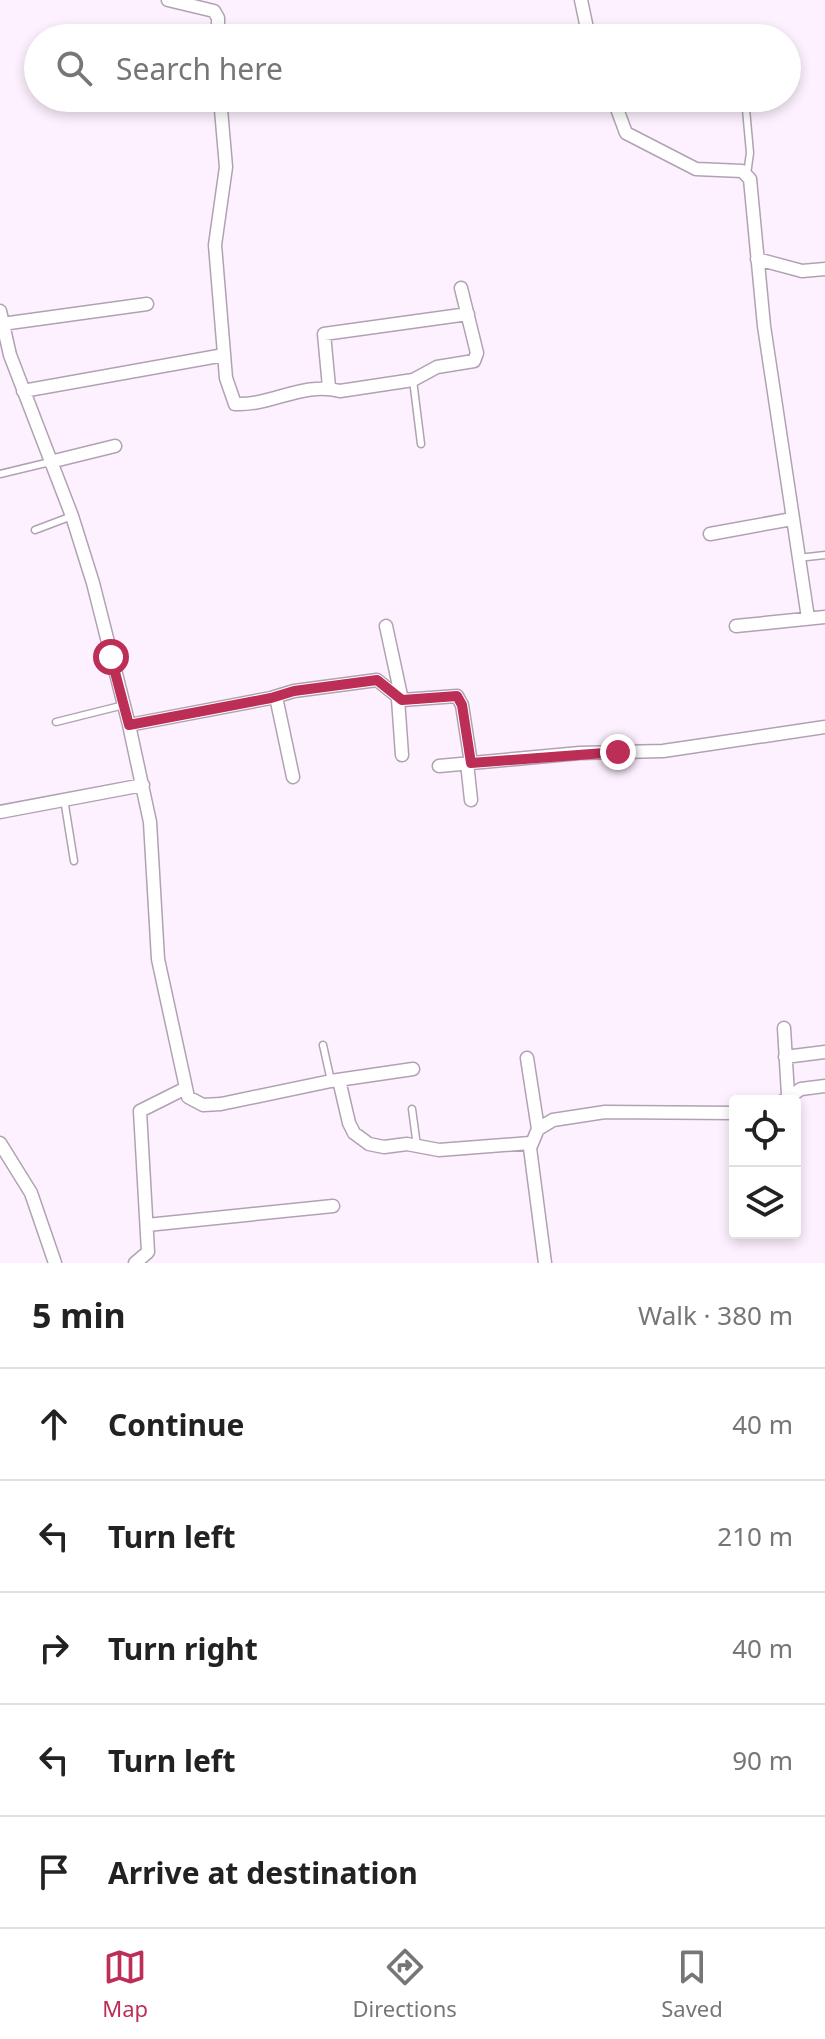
<!DOCTYPE html>
<meta charset="utf-8">
<style>
body{margin:0;font-family:"Noto Sans",sans-serif;background:#f6f6f6;color:#222}
.controls{position:absolute;right:24px;bottom:24px;display:grid;overflow:hidden;border-radius:8px;box-shadow:0 4px 12px #0003}
.controls button{width:72px;height:72px;display:grid;place-items:center;padding:0;border:0;border-bottom:2px solid #e0e0e0;background:#fff;color:#222;font:40px sans-serif}
.stop{position:absolute;width:24px;height:24px;margin:-18px;border:6px solid #bd2e57;border-radius:50%;background:#fff}
.stop.end{background:#bd2e57;border-color:#fff;box-shadow:0 2px 8px #0008}
.list{margin:0;padding:0;list-style:none}
h2{display:flex;justify-content:space-between;align-items:center;height:104px;margin:0;padding:0 32px;font-size:34px}
h2 small{font-size:26px;font-weight:400;color:#767676}
.list li{display:grid;grid-template-columns:52px 1fr auto;gap:24px;align-items:center;box-sizing:border-box;height:112px;padding:0 32px;border-top:2px solid #e0e0e0}
.list b{display:block;font-size:30px;white-space:nowrap}
.list em{font-size:26px;font-style:normal;color:#767676}
.icon{flex:none;width:44px;height:44px;fill:none;stroke:currentColor;stroke-width:2;stroke-linecap:round;stroke-linejoin:round}
.map{position:relative;flex:none;width:825px;height:1263px;overflow:hidden}
.search{position:absolute;background:#fff;box-shadow:0 4px 12px #0003;left:24px;right:24px;top:24px;height:88px;display:flex;align-items:center;gap:20px;box-sizing:border-box;padding:0 28px;border-radius:44px;color:#767676;font-size:30px}
.sheet{height:664px;background:#fff}
nav{display:flex;justify-content:space-around;align-items:center;box-sizing:border-box;height:112px;border-top:2px solid #e0e0e0;background:#fff;font-size:22px;color:#767676}
nav a{display:grid;justify-items:center;gap:4px}
nav .on{color:#bd2e57}
.map>svg:first-child{display:block}
.lines{fill:none;stroke-linecap:round;stroke-linejoin:round}
.lane-casing{stroke:#b0a2b2;stroke-width:9}
.street-casing{stroke:#b0a2b2;stroke-width:15}
.lane{stroke:#fff;stroke-width:6}
.street{stroke:#fff;stroke-width:12}
.route{stroke:#bd2e57;stroke-width:10}
</style>
<div class="map">
<svg width="825" height="1263" viewBox="0 0 825 1263">
<rect width="100%" height="100%" fill="#fef1ff"/>
<g class="lines">
<!-- lane casing -->
<g class="lane-casing">
<path id="lane" d="M745 98 750 153 747 174
M413 380 421 444
M0 474 50 462
M35 530 72 516
M798 558 825 555
M56 722 124 705
M64 799 74 861
M323 1045 331 1081
M412 1109 417 1146"/>
</g>
<!-- street casing -->
<g class="street-casing">
<path id="street" d="M168 0 214 11 218 18V38
M581 0 589 38
M220 98 226 167 215 245 226 378 235 404C271 406 304 381 340 391L413 380 437 367 474 361 477 353 461 288
M613 98 626 133 696 169 742 171 750 179 764 326 808 618
M757 259 802 271 825 269
M0 311 10 355 72 516 93 583 129 725 150 822 158 959 188 1097 203 1105 221 1104 331 1081 413 1069
M2 324 147 304
M329 387 324 334 468 314
M23 391 224 355
M50 462 115 446
M710 534 792 519
M386 626 402 700
M736 626 825 617
M276 697 293 777
M398 699 402 755
M129 725 271 698 294 691 377 680 402 700 457 696 462 705 471 763
M467 763 471 800
M439 766 580 753 663 751 825 727
M0 812 143 785
M784 1028 788 1095
M785 1057 825 1052
M527 1058 538 1129
M339 1080 349 1123 354 1133 369 1144 384 1147 407 1144 439 1150 530 1143
M783 1101 801 1089 825 1086
M0 1143 31 1193 55 1263
M147 1225 333 1206
M135 1263 148 1252 140 1111 184 1089
M545 1263 530 1148 538 1129 553 1120 605 1112 735 1113"/>
</g>
<!-- lane -->
<use href="#lane" class="lane"/>
<!-- street -->
<use href="#street" class="street"/>
</g>
<g class="lines">
<!-- route -->
<path class="route" d="M111 657 129 725 271 698 294 691 377 680 402 700 457 696 462 705 471 763 618 752"/>
</g>
</svg>
<div class="controls">
<button><svg class="icon" aria-label="locate" viewBox="0 0 24 24"><circle cx="12" cy="12" r="6"/><path d="M12 2v4M12 18v4M2 12h4M18 12h4"/></svg></button>
<button><svg class="icon" aria-label="layers" viewBox="0 0 24 24"><path d="M12 4l9 5-9 5-9-5zM3 14l9 5 9-5"/></svg></button>
</div>
<div class="stop" style="left:111px;top:657px"></div>
<div class="stop end" style="left:618px;top:752px"></div>
<div class="search"><svg class="icon" aria-label="search" viewBox="0 0 24 24"><circle cx="10" cy="10" r="6"/><path d="M15 15l6 6"/></svg>Search here</div>
</div>
<section class="sheet">
<h2>5 min<small>Walk · 380 m</small></h2>
<ul class="list">
<li><svg class="icon" aria-label="ahead" viewBox="0 0 24 24"><path d="M12 20V5M6 11l6-6 6 6"/></svg><div><b>Continue</b></div><em>40 m</em></li>
<li><svg class="icon" aria-label="left" viewBox="0 0 24 24"><path d="M17 20v-9H6M10 6l-5 5 5 5"/></svg><div><b>Turn left</b></div><em>210 m</em></li>
<li><svg class="icon" aria-label="right" viewBox="0 0 24 24"><path d="M7 20v-9h11M14 6l5 5-5 5"/></svg><div><b>Turn right</b></div><em>40 m</em></li>
<li><svg class="icon" aria-label="left" viewBox="0 0 24 24"><path d="M17 20v-9H6M10 6l-5 5 5 5"/></svg><div><b>Turn left</b></div><em>90 m</em></li>
<li><svg class="icon" aria-label="arrive" viewBox="0 0 24 24"><path d="M6 21V4h12l-3 4 3 4H6"/></svg><div><b>Arrive at destination</b></div></li>
</ul>
</section>
<nav>
<a class="on"><svg class="icon" aria-label="map" viewBox="0 0 24 24"><path d="M3 6l6-2 6 2 6-2v14l-6 2-6-2-6 2zM9 4v14M15 6v14"/></svg>Map</a>
<a><svg class="icon" aria-label="directions" viewBox="0 0 24 24"><path d="M12 3l9 9-9 9-9-9zM9 14v-3h6M13 9l2 2-2 2"/></svg>Directions</a>
<a><svg class="icon" aria-label="saved" viewBox="0 0 24 24"><path d="M7 4h10v16l-5-4-5 4z"/></svg>Saved</a>
</nav>
